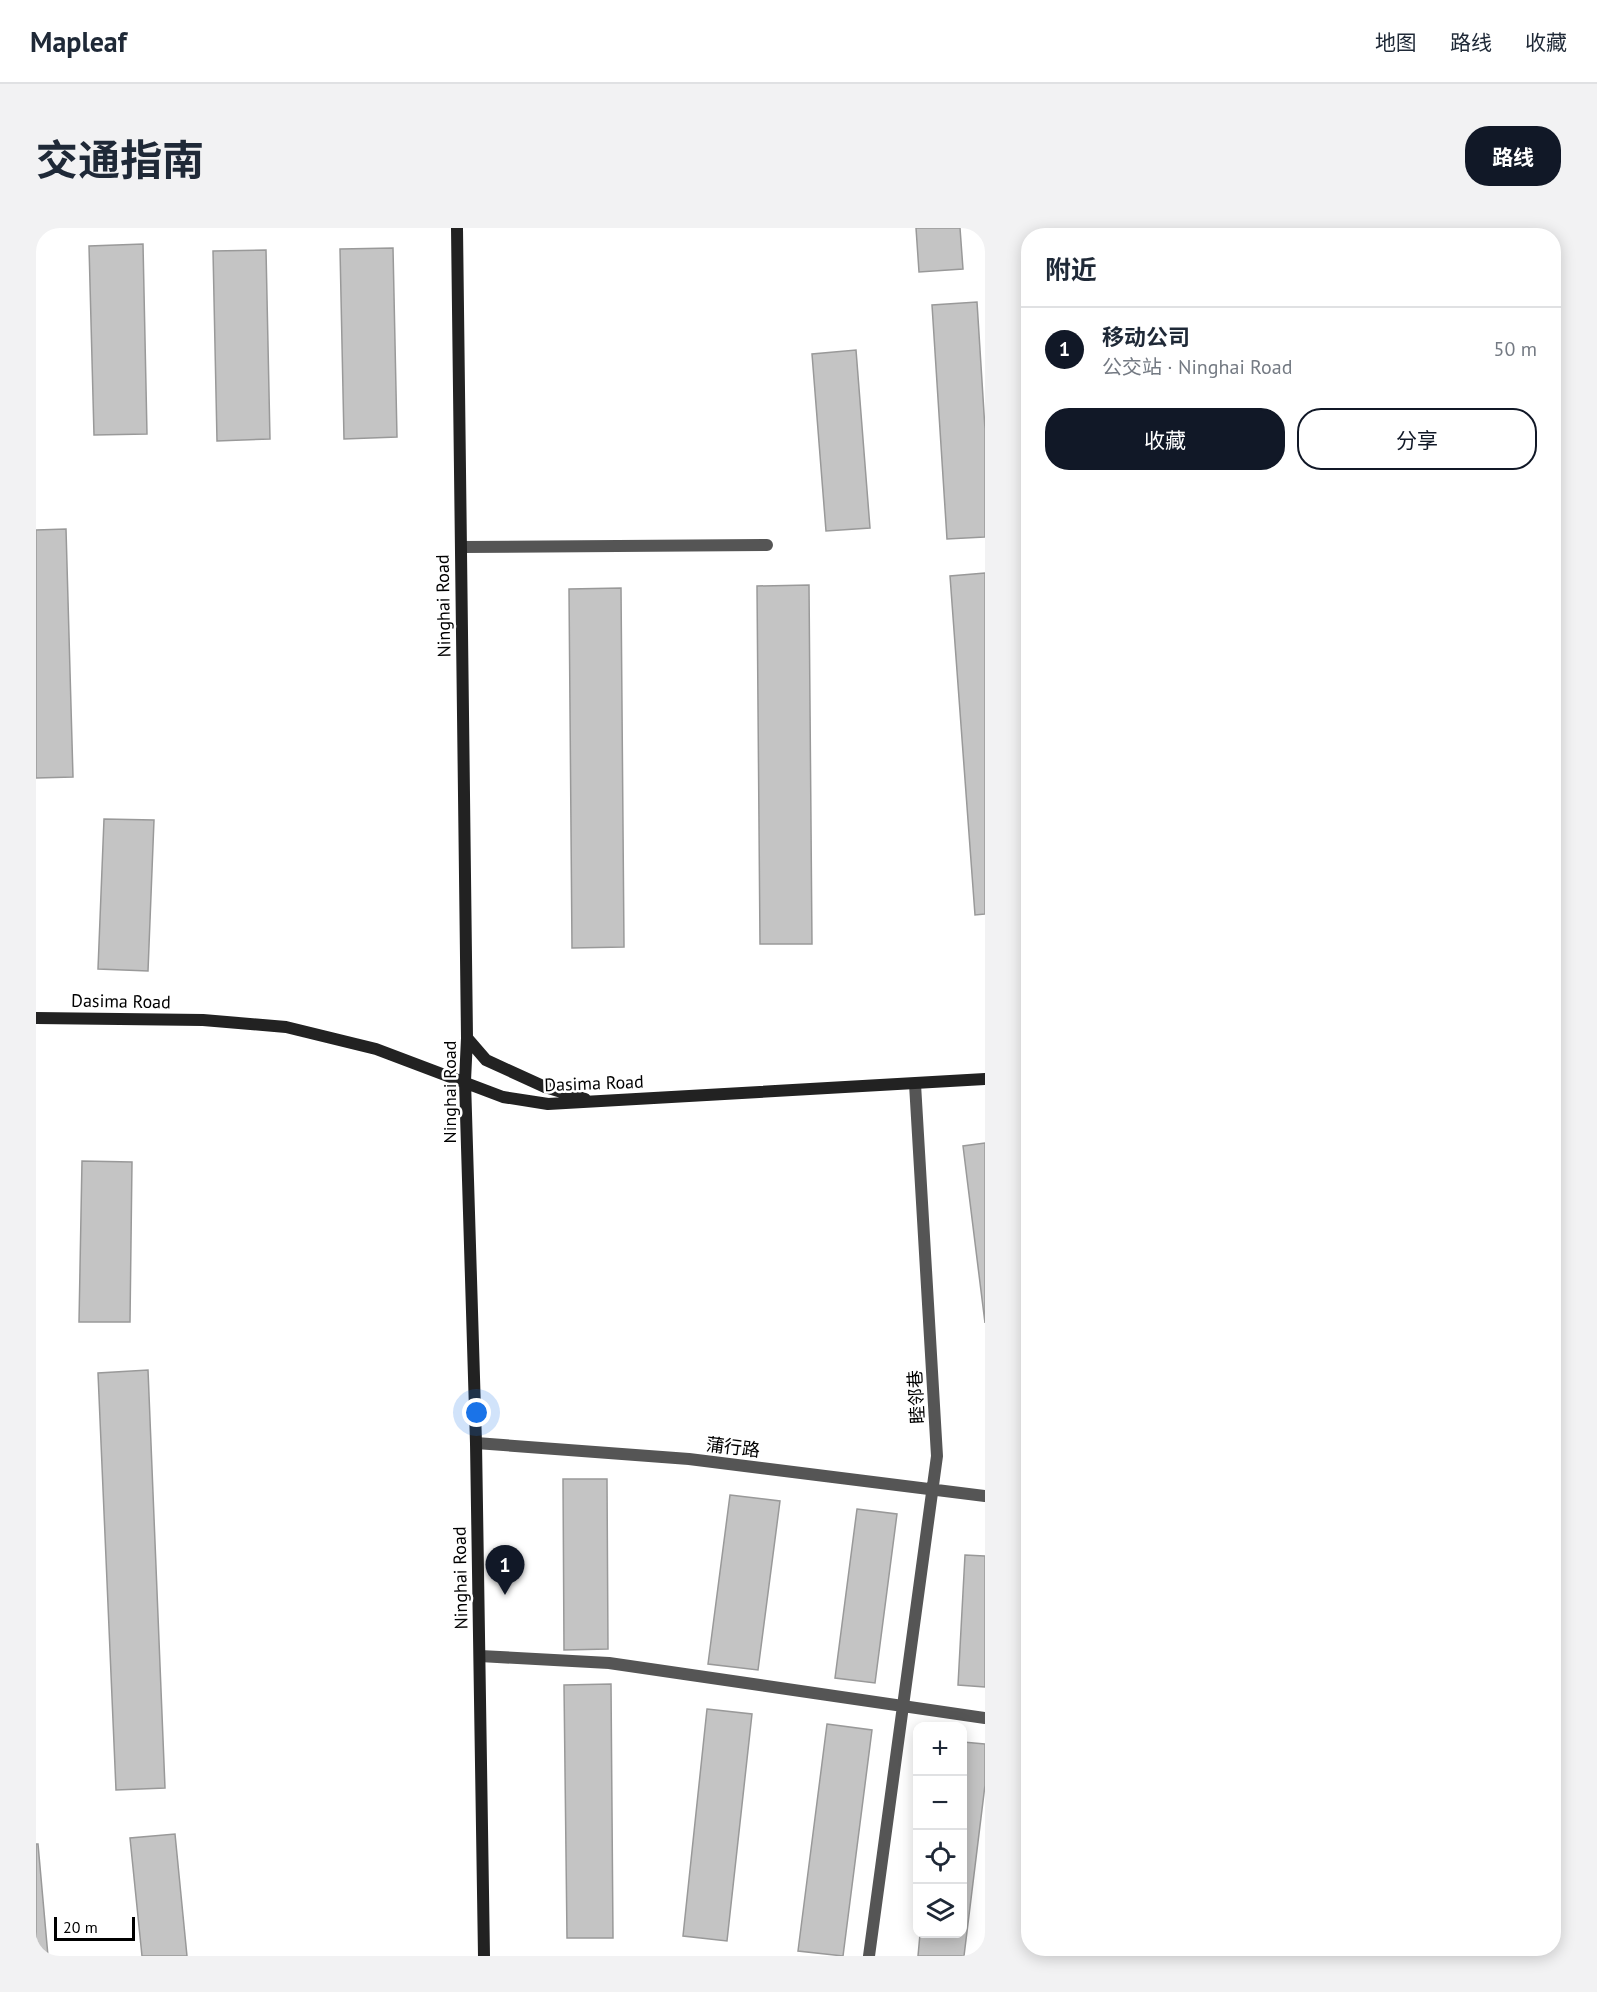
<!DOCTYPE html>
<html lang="zh">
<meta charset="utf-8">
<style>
body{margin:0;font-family:"PT Sans","Noto Sans SC",sans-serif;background:#f2f2f3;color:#1f2937}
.controls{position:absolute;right:18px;bottom:18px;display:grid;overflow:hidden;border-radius:12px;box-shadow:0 3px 15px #0003}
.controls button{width:54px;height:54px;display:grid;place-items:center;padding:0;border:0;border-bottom:2px solid #e0e1e3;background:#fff;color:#1f2937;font:30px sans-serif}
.scale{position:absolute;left:18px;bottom:15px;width:81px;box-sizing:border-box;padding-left:6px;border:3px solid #000;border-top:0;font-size:16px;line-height:21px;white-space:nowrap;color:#000;-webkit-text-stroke:4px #fff;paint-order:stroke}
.you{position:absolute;left:441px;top:1185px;width:21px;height:21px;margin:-15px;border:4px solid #fff;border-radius:50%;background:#1a73e8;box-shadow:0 0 0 9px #1a73e833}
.badge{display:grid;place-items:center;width:39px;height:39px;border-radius:50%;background:#111827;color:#fff;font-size:20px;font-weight:700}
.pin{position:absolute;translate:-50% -50px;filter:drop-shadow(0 2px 3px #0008)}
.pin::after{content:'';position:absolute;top:32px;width:21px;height:18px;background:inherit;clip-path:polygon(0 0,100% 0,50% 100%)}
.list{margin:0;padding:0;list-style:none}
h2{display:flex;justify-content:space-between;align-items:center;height:78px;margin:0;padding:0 24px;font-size:26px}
h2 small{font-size:20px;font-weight:400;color:#747a83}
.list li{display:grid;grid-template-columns:39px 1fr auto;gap:18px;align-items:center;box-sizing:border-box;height:84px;padding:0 24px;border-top:2px solid #e0e1e3}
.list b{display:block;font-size:22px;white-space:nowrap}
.list p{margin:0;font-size:20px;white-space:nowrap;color:#747a83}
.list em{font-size:20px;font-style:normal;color:#747a83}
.actions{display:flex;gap:12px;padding:18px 24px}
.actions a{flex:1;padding:14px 0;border:2px solid #111827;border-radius:24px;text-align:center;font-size:21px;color:#111827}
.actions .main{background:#111827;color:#fff}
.icon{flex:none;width:33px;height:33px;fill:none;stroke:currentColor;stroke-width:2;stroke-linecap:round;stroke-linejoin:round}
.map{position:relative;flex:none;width:949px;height:1728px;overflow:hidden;border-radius:24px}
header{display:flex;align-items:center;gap:36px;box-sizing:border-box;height:84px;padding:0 30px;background:#fff;border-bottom:2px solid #e0e1e3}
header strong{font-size:28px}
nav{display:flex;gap:33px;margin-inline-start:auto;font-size:21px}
.intro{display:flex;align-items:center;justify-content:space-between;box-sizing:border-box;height:144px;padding:0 36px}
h1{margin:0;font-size:42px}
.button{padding:15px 27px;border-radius:24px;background:#111827;color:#fff;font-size:21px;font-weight:700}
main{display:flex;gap:36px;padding:0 36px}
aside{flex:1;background:#fff;border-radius:24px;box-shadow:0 3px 15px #0003}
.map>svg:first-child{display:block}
.building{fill:#c4c4c4;stroke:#999;stroke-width:1.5}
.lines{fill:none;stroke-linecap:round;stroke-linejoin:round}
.street{stroke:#555;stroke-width:12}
.secondary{stroke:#222;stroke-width:12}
.labels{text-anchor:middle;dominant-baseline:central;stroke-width:5;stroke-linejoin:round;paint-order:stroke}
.street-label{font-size:18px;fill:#000;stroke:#fff}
</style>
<header>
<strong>Mapleaf</strong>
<nav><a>地图</a><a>路线</a><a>收藏</a></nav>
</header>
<div class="intro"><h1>交通指南</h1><a class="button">路线</a></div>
<main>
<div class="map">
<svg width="949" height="1728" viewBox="0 0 949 1728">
<rect width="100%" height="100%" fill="#fff"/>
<!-- building -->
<path class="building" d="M880 0H924L927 41 883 44Z
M107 16 111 206 58 207 53 18Z
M357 20 361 209 308 211 304 21Z
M230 22 234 211 181 213 177 23Z
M941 74 949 201V309L911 311 896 77Z
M820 122 834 300 790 303 776 126Z
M30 301 37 549 0 550V302Z
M949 345V686L939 687 914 348Z
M773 357 776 716H724L721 358Z
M585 360 588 719 536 720 533 361Z
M68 591 118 592 112 743 62 741Z
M949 915V1095L927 918Z
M46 933 96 934 94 1094H43Z
M112 1142 129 1560 80 1562 62 1145Z
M527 1251H571L572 1421 528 1422Z
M694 1267 744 1273 722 1442 672 1436Z
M821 1281 861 1286 839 1455 799 1450Z
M929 1327 949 1328V1459L922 1457Z
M575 1456 577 1710H531L528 1457Z
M671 1481 716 1486 691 1713 647 1708Z
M791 1496 836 1502 807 1728 762 1723Z
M927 1514 949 1516V1557L928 1728H882L884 1706H927Z
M139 1606 151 1728H106L94 1610Z
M0 1616H2L12 1728H0Z"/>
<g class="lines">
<!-- street -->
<path class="street" d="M425 319 731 317
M440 1215 653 1231 949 1268
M444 1428 573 1435 949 1490
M833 1728 901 1228 879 856"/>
<!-- secondary -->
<path class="secondary" d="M421 0 431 810 429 853 440 1215 448 1728
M0 790 167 792 250 799 340 821 467 869 512 876 949 851
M431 810 450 832 509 859 549 871"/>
</g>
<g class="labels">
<!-- street labels -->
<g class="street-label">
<text transform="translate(407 378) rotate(-91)">Ninghai Road</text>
<text transform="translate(85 773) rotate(1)">Dasima Road</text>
<text transform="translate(558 855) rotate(-2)">Dasima Road</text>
<text transform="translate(413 864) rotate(-90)">Ninghai Road</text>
<text transform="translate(880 1169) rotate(-93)">睦邻巷</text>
<text transform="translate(697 1219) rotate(7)">蒲行路</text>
<text transform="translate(424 1350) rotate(-91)">Ninghai Road</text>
</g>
</g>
</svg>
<div class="controls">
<button>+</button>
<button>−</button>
<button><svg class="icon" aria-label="locate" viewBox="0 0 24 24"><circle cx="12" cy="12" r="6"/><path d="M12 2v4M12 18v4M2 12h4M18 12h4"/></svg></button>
<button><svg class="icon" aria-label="layers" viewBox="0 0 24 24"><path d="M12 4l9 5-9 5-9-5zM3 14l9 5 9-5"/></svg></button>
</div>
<div class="scale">20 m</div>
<div class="you"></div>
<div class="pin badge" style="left:469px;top:1367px">1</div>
</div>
<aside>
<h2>附近<small></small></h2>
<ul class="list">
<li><span class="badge">1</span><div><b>移动公司</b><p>公交站 · Ninghai Road</p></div><em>50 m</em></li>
</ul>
<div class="actions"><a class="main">收藏</a><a>分享</a></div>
</aside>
</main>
